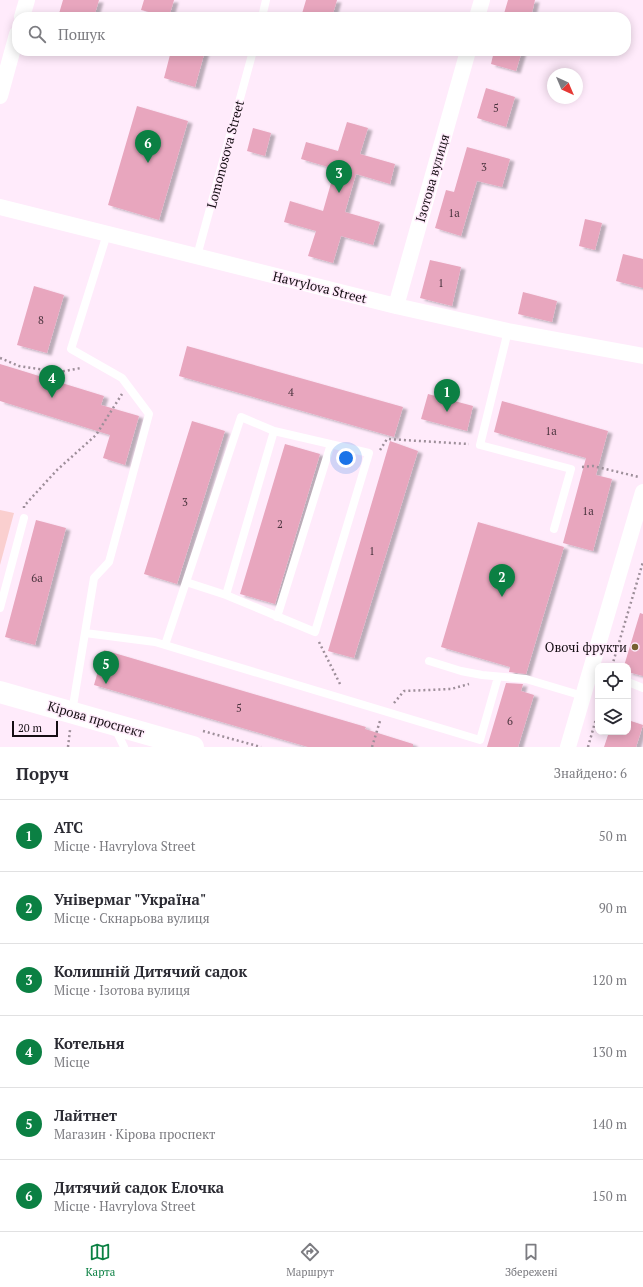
<!DOCTYPE html>
<html lang="uk">
<meta charset="utf-8">
<style>
body{margin:0;font-family:"PT Serif",serif;background:#f2f2f3;color:#2b2b33}
.controls{position:absolute;right:12px;bottom:12px;display:grid;overflow:hidden;border-radius:8px;box-shadow:0 2px 10px #0003}
.controls button{width:36px;height:36px;display:grid;place-items:center;padding:0;border:0;border-bottom:1px solid #e1e1e2;background:#fff;color:#2b2b33;font:20px sans-serif}
.compass{position:absolute;left:547px;top:68px;width:36px;height:36px;border-radius:50%;background:#fff;box-shadow:0 2px 10px #0003;rotate:136deg}
.scale{position:absolute;left:12px;bottom:10px;width:46px;box-sizing:border-box;padding-left:4px;border:2px solid #150e13;border-top:0;font-size:11px;line-height:14px;white-space:nowrap;color:#150e13;-webkit-text-stroke:3px #ffebfb;paint-order:stroke}
.you{position:absolute;left:346px;top:458px;width:14px;height:14px;margin:-10px;border:3px solid #fff;border-radius:50%;background:#1a73e8;box-shadow:0 0 0 6px #1a73e833}
.badge{display:grid;place-items:center;width:26px;height:26px;border-radius:50%;background:#0b8043;color:#fff;font-size:13px;font-weight:700}
.pin{position:absolute;translate:-50% -33px;filter:drop-shadow(0 1px 2px #0008)}
.pin::after{content:'';position:absolute;top:21px;width:14px;height:12px;background:inherit;clip-path:polygon(0 0,100% 0,50% 100%)}
.list{margin:0;padding:0;list-style:none}
h2{display:flex;justify-content:space-between;align-items:center;height:52px;margin:0;padding:0 16px;font-size:17px}
h2 small{font-size:13px;font-weight:400;color:#7c7c81}
.list li{display:grid;grid-template-columns:26px 1fr auto;gap:12px;align-items:center;box-sizing:border-box;height:72px;padding:0 16px;border-top:1px solid #e1e1e2}
.list b{display:block;font-size:15px;white-space:nowrap}
.list p{margin:0;font-size:13px;white-space:nowrap;color:#7c7c81}
.list em{font-size:13px;font-style:normal;color:#7c7c81}
.icon{flex:none;width:22px;height:22px;fill:none;stroke:currentColor;stroke-width:2;stroke-linecap:round;stroke-linejoin:round}
.map{position:relative;flex:none;width:643px;height:747px;overflow:hidden}
.search{position:absolute;background:#fff;box-shadow:0 2px 10px #0003;left:12px;right:12px;top:12px;height:44px;display:flex;align-items:center;gap:10px;box-sizing:border-box;padding:0 14px;border-radius:16px;color:#7c7c81;font-size:15px}
.sheet{height:484px;background:#fff}
nav{display:flex;justify-content:space-around;align-items:center;box-sizing:border-box;height:56px;border-top:1px solid #e1e1e2;background:#fff;font-size:11px;color:#7c7c81}
nav a{display:grid;justify-items:center;gap:2px}
nav .on{color:#0b8043}
.map>svg:first-child{display:block}
.green{fill:#facfcf}
.building{fill:#e8a6be;filter:url(#shadow)}
.lines{fill:none;stroke-linecap:round;stroke-linejoin:round}
.path{stroke:#9e8f9a;stroke-width:2.5;stroke-dasharray:2 3;stroke-linecap:butt}
.lane{stroke:#fff;stroke-width:8}
.street{stroke:#fff;stroke-width:16}
.secondary{stroke:#fff;stroke-width:22}
.poi-dot{fill:#766130;stroke:#ffebfb;stroke-width:1.5}
.labels{text-anchor:middle;dominant-baseline:central;stroke-width:3;stroke-linejoin:round;paint-order:stroke}
.number-label{font-size:11px;fill:#4a343e}
.street-label{font-size:13px;fill:#150e13;stroke:#ffebfb}
.poi-label{font-size:13px;fill:#150e13;stroke:#ffebfb;text-anchor:end}
</style>
<div class="map">
<svg width="643" height="747" viewBox="0 0 643 747">
<defs>
<filter id="shadow"><feDropShadow dx="4.5" dy="2.5" stdDeviation="1" flood-color="#0004"/></filter>
</defs>
<rect width="100%" height="100%" fill="#ffebfb"/>
<!-- green -->
<path class="green" d="M0 510 14 513 0 565Z"/>
<!-- building -->
<path class="building" d="M63 0H99L94 17H58Z
M144 0H174L169 17 141 10Z
M306 0H337L332 17H301Z
M508 0H535L531 17H503Z
M171 51H205L195 87 164 78Z
M494 51H522L516 71 491 64Z
M486 88 515 97 506 127 477 118Z
M137 106 188 121 159 220 108 205Z
M347 122 368 128 360 154 395 164 390 184 356 174 345 212 380 222 373 245 341 236 333 263 308 256 316 231 284 222 290 201 323 211 335 169 301 159 306 142 338 151Z
M253 128 271 133 265 156 247 151Z
M467 147 510 159 502 187 477 181 461 236 435 228 446 190 454 192Z
M585 219 602 223 595 250 579 246Z
M623 254 643 259V288L616 281Z
M430 260 461 267 452 306 420 298Z
M34 286 64 295 47 353 17 345Z
M523 292 557 301 552 322 518 314Z
M187 346 403 407 394 437 179 376Z
M0 364 104 396 101 405 139 416 125 465 103 458 110 435 0 401Z
M428 394 473 406 467 431 421 419Z
M502 401 608 431 596 475 612 479 593 551 563 543 586 458 494 432Z
M192 421 225 431 177 584 144 574Z
M390 441 418 451 354 658 328 651Z
M285 444 320 454 275 604 240 594Z
M36 520 66 528 35 645 5 637Z
M478 522 564 547 526 674 509 672 510 667 441 647Z
M640 613 643 614V676L628 672V666H624Z
M104 650 366 727 365 729 413 744V747H308L94 685Z
M506 683 523 684 521 691 534 695 518 747H487Z
M628 720 643 725 636 747H604L609 732H628Z"/>
<g class="lines">
<!-- path -->
<path class="path" d="M0 358 19 366 59 372 81 368
M380 450 387 439 469 444
M582 467 593 466 639 477
M24 508V506L57 470 96 435 122 394
M319 642 341 686
M612 666 643 562
M394 703 404 691 451 689 469 684
M203 731 261 747
M68 747 70 730
M372 747 380 721
M588 747 598 712"/>
<!-- lane -->
<path class="lane" d="M262 17 266 0
M197 256 253 51
M508 331 480 445 571 469 554 529
M186 582 226 595 315 632 369 453 274 431
M0 608 24 518
M277 617 331 444
M85 633 155 642 480 740 498 677
M165 645 241 417 274 431 226 595
M429 661 461 671 482 675 526 679 583 696
M628 682 643 688
M72 712 94 578 109 562 149 414 122 378 71 349 107 234
M115 728 124 747"/>
<!-- street -->
<path class="street" d="M22 17 27 0
M477 17 482 0
M0 96 17 34
M0 207 396 306 508 331 643 356
M396 306 468 51
M568 747 643 492"/>
<!-- secondary -->
<path class="secondary" d="M0 692 193 747"/>
</g>
<!-- markers -->
<circle class="poi-dot" cx="635" cy="647" r="4"/>
<g class="labels">
<!-- number labels -->
<g class="number-label">
<text x="496" y="108">5</text>
<text x="484" y="167">3</text>
<text x="454" y="213">1а</text>
<text x="441" y="283">1</text>
<text x="41" y="320">8</text>
<text x="291" y="392">4</text>
<text x="551" y="431">1а</text>
<text x="185" y="502">3</text>
<text x="588" y="511">1а</text>
<text x="280" y="524">2</text>
<text x="372" y="551">1</text>
<text x="37" y="578">6а</text>
<text x="239" y="708">5</text>
<text x="510" y="721">6</text>
</g>
<!-- street labels -->
<g class="street-label">
<text transform="translate(225 154) rotate(-75)">Lomonosova Street</text>
<text transform="translate(432 178) rotate(-74)">Ізотова вулиця</text>
<text transform="translate(320 287) rotate(14)">Havrylova Street</text>
<text transform="translate(96 719) rotate(16)">Кірова проспект</text>
</g>
<!-- poi labels -->
<g class="poi-label">
<text x="627" y="647">Овочі фрукти</text>
</g>
</g>
</svg>
<div class="controls">
<button><svg class="icon" aria-label="locate" viewBox="0 0 24 24"><circle cx="12" cy="12" r="6"/><path d="M12 2v4M12 18v4M2 12h4M18 12h4"/></svg></button>
<button><svg class="icon" aria-label="layers" viewBox="0 0 24 24"><path d="M12 4l9 5-9 5-9-5zM3 14l9 5 9-5"/></svg></button>
</div>
<svg class="compass" viewBox="-18 -18 36 36"><path d="M0-13l5 13h-10z" fill="#e53935"/><path d="M0 13l5-13h-10z" fill="#7c7c81"/></svg>
<div class="scale">20 m</div>
<div class="you"></div>
<div class="pin badge" style="left:447px;top:412px">1</div>
<div class="pin badge" style="left:502px;top:597px">2</div>
<div class="pin badge" style="left:339px;top:193px">3</div>
<div class="pin badge" style="left:52px;top:398px">4</div>
<div class="pin badge" style="left:106px;top:684px">5</div>
<div class="pin badge" style="left:148px;top:163px">6</div>
<div class="search"><svg class="icon" aria-label="search" viewBox="0 0 24 24"><circle cx="10" cy="10" r="6"/><path d="M15 15l6 6"/></svg>Пошук</div>
</div>
<section class="sheet">
<h2>Поруч<small>Знайдено: 6</small></h2>
<ul class="list">
<li><span class="badge">1</span><div><b>АТС</b><p>Місце · Havrylova Street</p></div><em>50 m</em></li>
<li><span class="badge">2</span><div><b>Універмаг &quot;Україна&quot;</b><p>Місце · Скнарьова вулиця</p></div><em>90 m</em></li>
<li><span class="badge">3</span><div><b>Колишній Дитячий садок</b><p>Місце · Ізотова вулиця</p></div><em>120 m</em></li>
<li><span class="badge">4</span><div><b>Котельня</b><p>Місце</p></div><em>130 m</em></li>
<li><span class="badge">5</span><div><b>Лайтнет</b><p>Магазин · Кірова проспект</p></div><em>140 m</em></li>
<li><span class="badge">6</span><div><b>Дитячий садок Елочка</b><p>Місце · Havrylova Street</p></div><em>150 m</em></li>
</ul>
</section>
<nav>
<a class="on"><svg class="icon" aria-label="map" viewBox="0 0 24 24"><path d="M3 6l6-2 6 2 6-2v14l-6 2-6-2-6 2zM9 4v14M15 6v14"/></svg>Карта</a>
<a><svg class="icon" aria-label="directions" viewBox="0 0 24 24"><path d="M12 3l9 9-9 9-9-9zM9 14v-3h6M13 9l2 2-2 2"/></svg>Маршрут</a>
<a><svg class="icon" aria-label="saved" viewBox="0 0 24 24"><path d="M7 4h10v16l-5-4-5 4z"/></svg>Збережені</a>
</nav>
